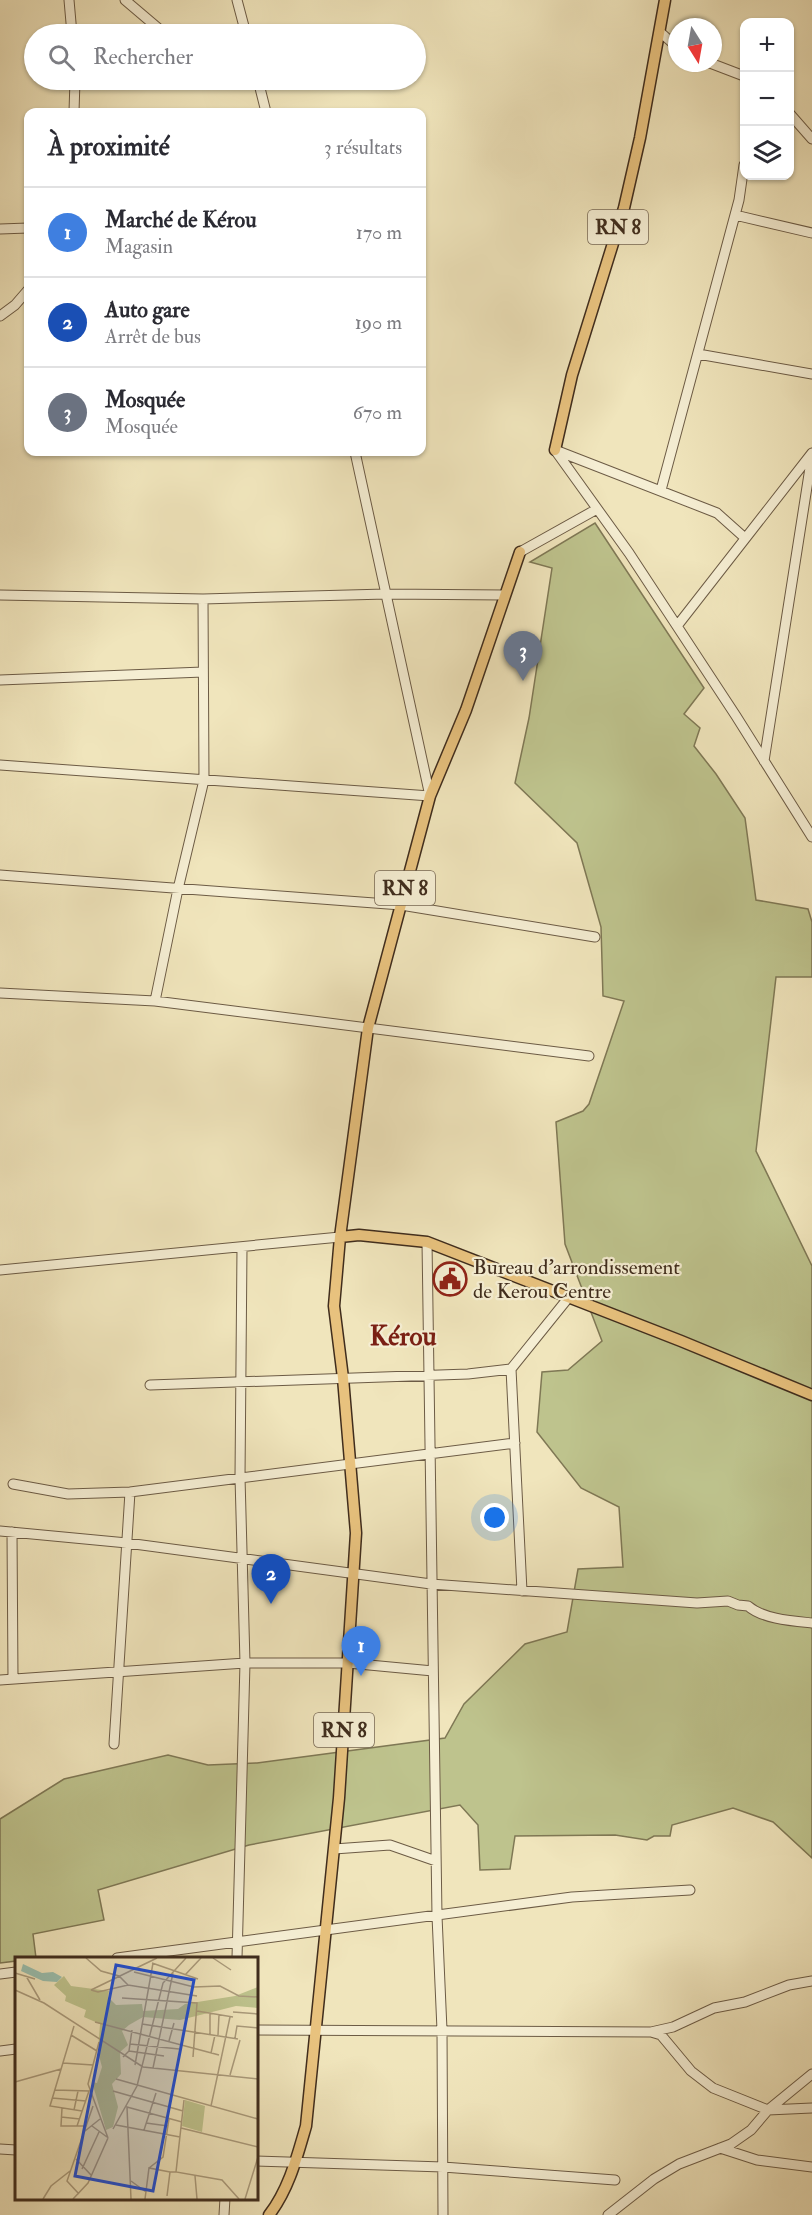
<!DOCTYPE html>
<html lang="fr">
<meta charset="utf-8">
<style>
body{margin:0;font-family:"IM FELL Double Pica",serif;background:#f2f2f3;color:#2b2b33}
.controls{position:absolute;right:18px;top:18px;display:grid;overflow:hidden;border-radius:12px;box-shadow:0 2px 4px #0004}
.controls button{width:54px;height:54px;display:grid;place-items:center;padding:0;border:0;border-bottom:2px solid #e1e1e2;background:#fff;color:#2b2b33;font:30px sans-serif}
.compass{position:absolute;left:668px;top:18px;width:54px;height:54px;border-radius:50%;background:#fff;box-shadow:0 2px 4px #0004;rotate:169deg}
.you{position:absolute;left:495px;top:1518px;width:21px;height:21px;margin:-15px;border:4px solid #fff;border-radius:50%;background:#1a73e8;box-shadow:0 0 0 9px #1a73e833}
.badge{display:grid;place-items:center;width:39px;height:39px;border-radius:50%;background:#8f2418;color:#fff;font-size:20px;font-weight:700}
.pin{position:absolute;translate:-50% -50px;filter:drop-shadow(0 2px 3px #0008)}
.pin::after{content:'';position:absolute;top:32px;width:21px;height:18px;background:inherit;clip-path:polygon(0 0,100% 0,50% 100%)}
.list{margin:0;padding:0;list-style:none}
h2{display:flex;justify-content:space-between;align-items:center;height:78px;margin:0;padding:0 24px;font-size:26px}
h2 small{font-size:20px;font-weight:400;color:#7c7c81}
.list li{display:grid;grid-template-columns:39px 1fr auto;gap:18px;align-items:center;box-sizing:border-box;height:90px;padding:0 24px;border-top:2px solid #e1e1e2}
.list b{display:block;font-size:22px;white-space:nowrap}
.list p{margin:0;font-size:20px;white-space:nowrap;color:#7c7c81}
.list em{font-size:20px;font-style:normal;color:#7c7c81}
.icon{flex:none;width:33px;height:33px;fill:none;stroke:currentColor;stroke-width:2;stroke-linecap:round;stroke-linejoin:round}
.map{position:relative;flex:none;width:812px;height:2215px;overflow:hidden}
.search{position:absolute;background:#fff;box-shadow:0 2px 4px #0004;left:24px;top:24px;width:402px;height:66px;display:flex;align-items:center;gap:15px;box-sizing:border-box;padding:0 21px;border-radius:33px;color:#7c7c81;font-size:22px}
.panel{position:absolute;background:#fff;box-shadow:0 2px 4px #0004;left:24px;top:108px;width:402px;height:348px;border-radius:12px}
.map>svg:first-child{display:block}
.green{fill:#bec38d;stroke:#7f7855;stroke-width:1.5}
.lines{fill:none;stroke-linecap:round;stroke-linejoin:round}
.minor-casing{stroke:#6c5b45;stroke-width:11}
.major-casing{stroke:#402d1d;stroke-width:13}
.minor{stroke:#f5eed3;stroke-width:9}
.major{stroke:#e8c27e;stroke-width:10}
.labels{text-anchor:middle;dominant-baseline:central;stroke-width:4.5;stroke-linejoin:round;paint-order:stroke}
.shield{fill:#f5eed3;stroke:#766754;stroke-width:1.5}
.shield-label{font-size:20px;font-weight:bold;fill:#402d1d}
.poi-label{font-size:21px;fill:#402d1d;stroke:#f5eed3;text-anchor:start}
.district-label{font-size:27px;font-weight:bold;fill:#7a1f14;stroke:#f5eed3}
.inset-road{fill:none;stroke:#aa9b7c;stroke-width:1.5}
.view{fill:#1d4ed8;fill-opacity:0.15;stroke:#1d4ed8;stroke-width:3}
.inset-edge{fill:none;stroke:#402d1d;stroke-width:3}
</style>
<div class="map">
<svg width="812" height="2215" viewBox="0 0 812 2215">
<rect width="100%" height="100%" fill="#f0e5bc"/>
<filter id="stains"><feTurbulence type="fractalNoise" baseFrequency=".00333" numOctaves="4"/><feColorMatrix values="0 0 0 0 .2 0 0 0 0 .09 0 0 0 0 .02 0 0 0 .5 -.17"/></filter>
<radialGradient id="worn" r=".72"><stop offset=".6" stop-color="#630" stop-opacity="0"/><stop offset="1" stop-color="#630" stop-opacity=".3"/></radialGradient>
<!-- green -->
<path class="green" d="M595 523 704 688 684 714 700 728 694 746 716 774 745 818 756 900 808 909 812 922V977H776L756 1151 812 1266V1858L773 1822 733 1808 672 1825 670 1836H654L647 1840 615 1835 515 1836 510 1869 480 1870 478 1825 460 1805 249 1845 98 1890 104 1920 33 1934 36 1958H16V1961L0 1963V1819L64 1779 168 1755 208 1765 257 1763 445 1738 464 1704 525 1644 567 1632 578 1569 623 1567 619 1507 581 1488 537 1432 542 1372 568 1370 602 1341 565 1244 556 1122 583 1111 589 1104 624 1001 603 996 601 927 577 843 515 783 529 718 552 568 530 562Z"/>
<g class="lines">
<!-- minor casing -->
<g class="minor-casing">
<path id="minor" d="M69 0 72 34
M125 0 165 34
M237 0 246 34
M660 32 677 47
M710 63 744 76
M258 80 266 112
M74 112 75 80
M790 114 812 139
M735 215 812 233
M0 229 28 228
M0 316 15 305 28 290
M698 354 812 374
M555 450 629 553 736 716 812 837
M555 450 717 513 745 538
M661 490 739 200 744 165
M520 552 597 509
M0 595 203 599 386 594 504 595
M677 626 812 453
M0 680 203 672
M764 761 812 455
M0 765 430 796 355 452
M0 875 401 905 595 937
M0 993 155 1001 589 1056
M155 1001 178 889 204 780 203 599
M427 1242 437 1916 442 2030 443 2215
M0 1270 340 1237
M150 1385 468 1374 511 1369
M13 1484 68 1494 130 1492 515 1443
M0 1531 127 1543 431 1584 697 1603 728 1601 738 1605 748 1606C763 1619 792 1621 812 1623
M12 1532 13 1679
M522 1591 511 1369 569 1297
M0 1680 245 1663H348L433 1671
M114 1744 130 1492
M334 1849 390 1845 436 1861
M117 1958 572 1897 690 1890
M237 1958 245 1663 240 1477 242 1248
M0 1974 16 1972
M256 2030 651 2032 673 2027 714 2008 745 2002 789 1985 812 1981
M651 2032 661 2035 691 2071 713 2088 768 2110 812 2108
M0 2051 16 2049
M720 2148 757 2160 812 2167
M0 2149 16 2150
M256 2161 443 2167 615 2180
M224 2215 225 2198
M608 2215 654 2179 679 2164 731 2144 751 2130 768 2110 812 2074"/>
</g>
<!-- major casing -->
<g class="major-casing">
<path id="major" d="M555 450 572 375 624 208 640 138 665 0
M340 1237 359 1235 427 1242 681 1341 812 1395
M269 2215C289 2189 297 2157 306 2126L339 1798 356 1533 343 1378 334 1306 340 1237 368 1028 430 796 466 710 520 552"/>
</g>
<!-- minor -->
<use href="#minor" class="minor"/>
<!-- major -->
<use href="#major" class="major"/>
</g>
<!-- icons -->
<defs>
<g id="civic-ring" transform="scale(1.725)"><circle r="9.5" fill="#f5eed3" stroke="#8f2418" stroke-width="1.5"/><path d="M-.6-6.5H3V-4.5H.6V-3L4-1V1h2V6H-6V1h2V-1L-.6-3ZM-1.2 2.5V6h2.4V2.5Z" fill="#8f2418"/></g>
</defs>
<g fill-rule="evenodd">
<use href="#civic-ring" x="450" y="1279"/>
</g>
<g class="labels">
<!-- shield labels -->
<g class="shield">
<rect x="588" y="210" width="60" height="34" rx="4.5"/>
<rect x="375" y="871" width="60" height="34" rx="4.5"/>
<rect x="314" y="1713" width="60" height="34" rx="4.5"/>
</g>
<g class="shield-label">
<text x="618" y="227">RN 8</text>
<text x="405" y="888">RN 8</text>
<text x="344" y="1730">RN 8</text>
</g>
<!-- poi labels -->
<g class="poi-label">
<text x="473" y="1267">Bureau d'arrondissement<tspan x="473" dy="24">de Kerou Centre</tspan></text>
</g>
<!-- district labels -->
<g class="district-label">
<text x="403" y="1336">Kérou</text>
</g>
</g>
<!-- overview -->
<g transform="translate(15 1957)">
<rect width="243" height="243" fill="#f0e5bc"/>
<path d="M49 19 56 29 94 34 93 40 101 48 127 47 128 54 163 52 170 47 220 39 243 30V51L221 49 165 63 128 60 114 68 107 74 113 88 105 95 106 117 97 127 103 150 98 170 91 173 77 125 82 126 87 110 83 95 85 67 69 60 71 53 50 44 51 39 39 28ZM170 143 190 149 187 175 167 169Z" fill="#bec38d"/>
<path d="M8 7 27 16 38 15 47 20 42 25 28 24 6 14Z" fill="#9abfae"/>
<path class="inset-road" d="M71 1 86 14 104 19 113 28M198 1 216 13M137 6 183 22M119 15 179 30 205 29 224 39 243 40M0 16 20 22M170 18 186 1M11 19 25 43M0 33 29 46 128 110M76 33 83 35 113 28 182 39M76 33 142 1M107 41 182 46 178 100M182 54 218 60M218 55 243 57M80 65 204 98M127 67 223 82M59 69 35 149 67 154M195 77V56M56 78 82 94M203 78 204 58M220 81 222 69 243 71M154 84 159 66M84 85 73 127 93 181M115 87 164 92M114 94 149 99M196 96 200 78M108 100 114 94 117 73M48 106 78 108M120 108 138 6M128 110 243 122M138 111 158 16M215 118 225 83M101 122 243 162M0 125 46 112M40 133 74 134 62 169M98 134 168 154M37 141 71 144M169 143 161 215 207 223 224 242M196 149 215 60M47 151 46 169H71M59 153 63 134M46 160 65 162M131 166 153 169M101 168 165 180M77 169 92 180M166 171 243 190M98 172 122 129 148 26 171 1M129 173 141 136M70 174 85 162M61 202 76 218M134 211 148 200 154 162M67 212 84 175M180 219 182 242M116 224 131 235M64 237 52 224 78 149M152 239 155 215H161M28 242 36 229 55 214M58 242 73 226 93 181M116 242 112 150 167 165M130 242 134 211 155 215M230 242 243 200"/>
<path class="view" d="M101 8 179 23 138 234 60 219Z"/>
<rect width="243" height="243" class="inset-edge"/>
</g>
<rect width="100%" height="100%" filter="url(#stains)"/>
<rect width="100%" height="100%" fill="url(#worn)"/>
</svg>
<div class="controls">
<button>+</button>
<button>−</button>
<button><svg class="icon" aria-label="layers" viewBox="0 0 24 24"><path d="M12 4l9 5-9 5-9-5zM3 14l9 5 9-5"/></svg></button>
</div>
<svg class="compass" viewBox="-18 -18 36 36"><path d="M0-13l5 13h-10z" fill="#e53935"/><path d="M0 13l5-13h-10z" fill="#7c7c81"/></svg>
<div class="you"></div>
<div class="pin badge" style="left:361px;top:1676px;background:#3f7fe0">1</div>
<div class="pin badge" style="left:271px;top:1604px;background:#1a4fb4">2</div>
<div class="pin badge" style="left:523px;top:681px;background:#6b7280">3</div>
<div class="search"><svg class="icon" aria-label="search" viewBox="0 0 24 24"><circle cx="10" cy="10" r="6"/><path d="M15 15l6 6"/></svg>Rechercher</div>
<section class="panel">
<h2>À proximité<small>3 résultats</small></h2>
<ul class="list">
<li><span class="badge" style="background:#3f7fe0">1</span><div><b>Marché de Kérou</b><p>Magasin</p></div><em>170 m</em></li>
<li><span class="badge" style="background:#1a4fb4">2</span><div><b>Auto gare</b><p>Arrêt de bus</p></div><em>190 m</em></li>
<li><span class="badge" style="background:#6b7280">3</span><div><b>Mosquée</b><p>Mosquée</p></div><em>670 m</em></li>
</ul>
</section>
</div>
